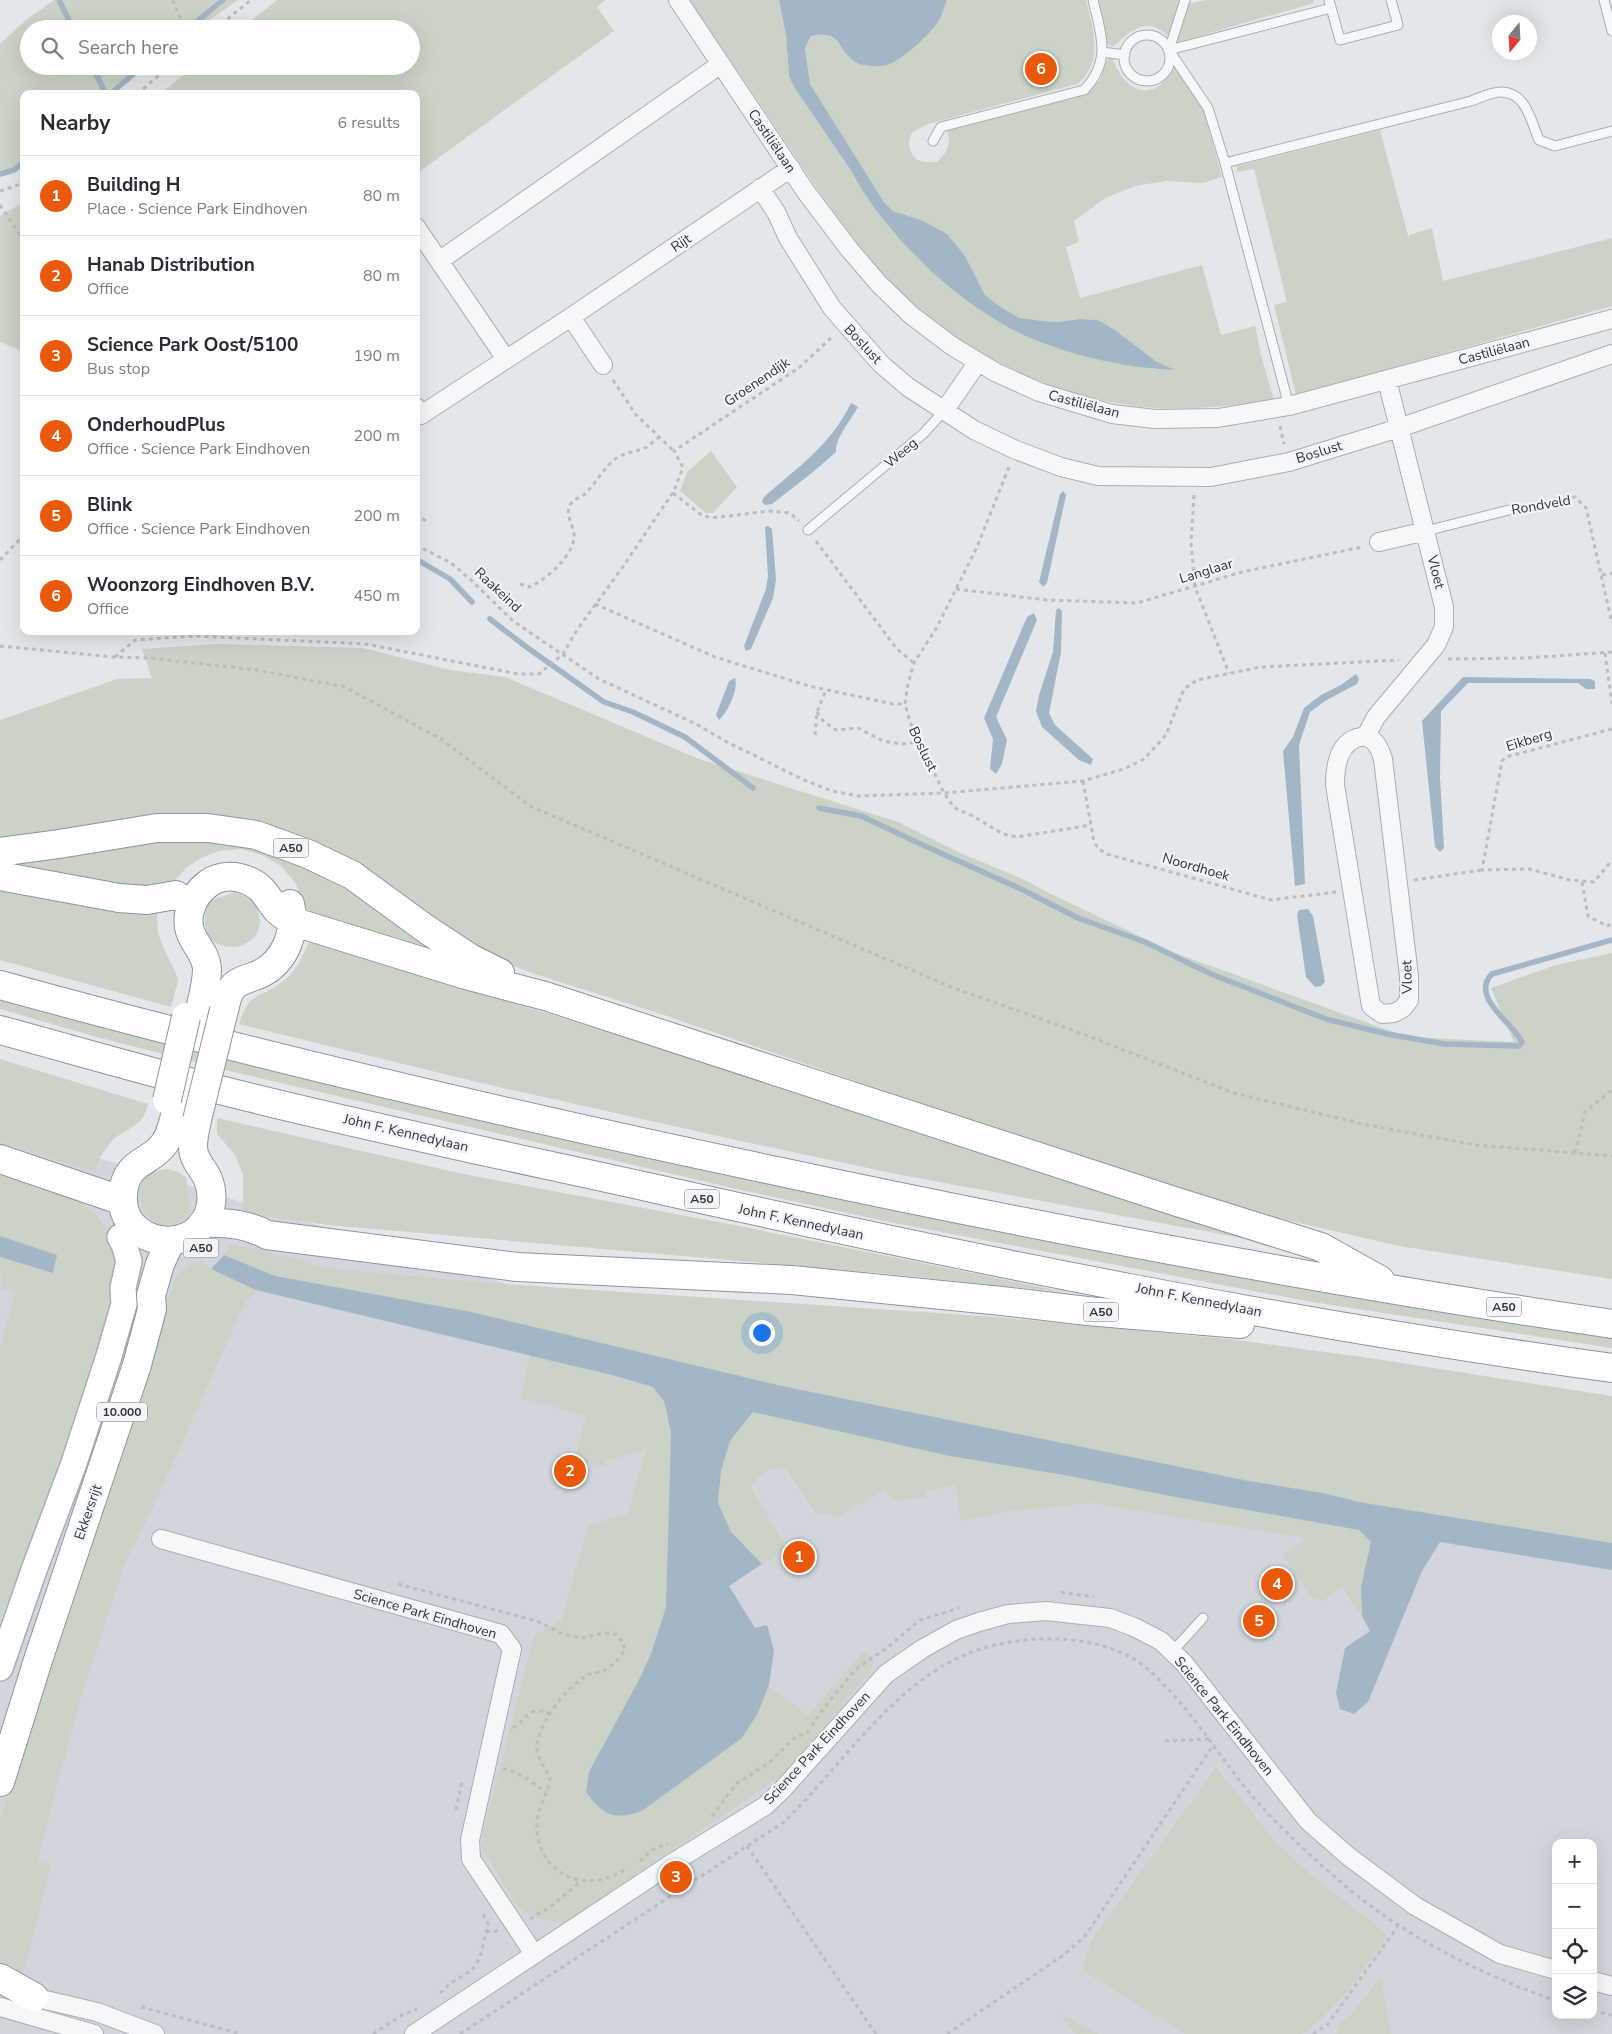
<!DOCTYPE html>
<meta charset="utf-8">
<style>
body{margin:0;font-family:"Nunito Sans",sans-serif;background:#f2f2f3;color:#2b2b33}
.controls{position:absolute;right:15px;bottom:15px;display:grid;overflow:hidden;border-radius:10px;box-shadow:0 5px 20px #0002}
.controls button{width:45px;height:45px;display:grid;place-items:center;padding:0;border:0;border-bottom:1px solid #e1e1e2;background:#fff;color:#2b2b33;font:25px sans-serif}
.compass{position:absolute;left:1492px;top:15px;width:45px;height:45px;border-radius:50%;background:#fff;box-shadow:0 5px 20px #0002;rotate:198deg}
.you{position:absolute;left:761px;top:1332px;width:18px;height:18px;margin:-12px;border:4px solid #fff;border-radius:50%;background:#1a73e8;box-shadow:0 0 0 8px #1a73e833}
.badge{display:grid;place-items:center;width:32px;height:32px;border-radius:50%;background:#ea580c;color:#fff;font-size:16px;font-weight:700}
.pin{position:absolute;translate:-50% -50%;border:2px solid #fff;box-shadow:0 1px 5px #0006}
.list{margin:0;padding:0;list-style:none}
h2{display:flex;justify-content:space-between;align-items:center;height:65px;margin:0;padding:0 20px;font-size:21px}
h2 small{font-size:16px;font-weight:400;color:#7c7c81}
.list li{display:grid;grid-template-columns:32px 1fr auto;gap:15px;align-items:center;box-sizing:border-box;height:80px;padding:0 20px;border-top:1px solid #e1e1e2}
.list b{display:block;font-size:19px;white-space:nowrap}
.list p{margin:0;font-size:16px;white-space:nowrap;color:#7c7c81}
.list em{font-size:16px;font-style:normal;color:#7c7c81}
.icon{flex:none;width:28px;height:28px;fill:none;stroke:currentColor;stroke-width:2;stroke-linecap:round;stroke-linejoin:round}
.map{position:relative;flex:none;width:1612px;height:2034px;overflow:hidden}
.search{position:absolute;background:#fff;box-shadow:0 5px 20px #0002;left:20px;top:20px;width:400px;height:55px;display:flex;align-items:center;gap:12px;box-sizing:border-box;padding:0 18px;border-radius:28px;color:#7c7c81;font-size:19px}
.panel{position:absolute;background:#fff;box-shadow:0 5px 20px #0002;left:20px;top:90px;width:400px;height:545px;border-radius:10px}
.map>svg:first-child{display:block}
.built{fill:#d2d6dc;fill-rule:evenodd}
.green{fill:#cad3c5}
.water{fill:#a2b6c6}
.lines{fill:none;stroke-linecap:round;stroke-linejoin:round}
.stream{stroke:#a2b6c6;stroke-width:5.5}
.lane-casing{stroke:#a9aeb4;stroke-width:11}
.street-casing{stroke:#a9aeb4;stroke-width:20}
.secondary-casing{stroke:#a9aeb4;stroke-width:28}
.highway-casing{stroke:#8c959f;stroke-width:30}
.path{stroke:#babdc2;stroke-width:3;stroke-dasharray:4 4;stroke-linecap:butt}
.lane{stroke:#f6f7f9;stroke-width:9}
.street{stroke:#f6f7f9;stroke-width:18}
.secondary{stroke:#fff;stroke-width:25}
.highway{stroke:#fff;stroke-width:28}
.highway-bridge-casing{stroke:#8c959f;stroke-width:30;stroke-linecap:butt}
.highway-bridge{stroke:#fff;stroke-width:28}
.labels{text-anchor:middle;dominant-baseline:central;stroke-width:4.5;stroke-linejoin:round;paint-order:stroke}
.shield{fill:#f3f5f8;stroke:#686f78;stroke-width:1}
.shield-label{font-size:12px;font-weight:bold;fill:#2d3541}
.street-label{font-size:14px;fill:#2d3541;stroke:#f3f5f8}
</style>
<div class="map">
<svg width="1612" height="2034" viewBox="0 0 1612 2034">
<rect width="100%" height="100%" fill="#e4e7ea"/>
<!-- built -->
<path class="built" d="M0 1127 694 1342 1612 1493V2034H0ZM1556 1843H1593V2015H1556Z"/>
<!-- green -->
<path class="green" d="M54 0H238L197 29H29V66H145L107 94H24V163L11 174 0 177V44L26 20Z
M277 0H605L597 7 614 31 416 174V94H160L195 66H411V29H241Z
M688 0H779L786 35 789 76 794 87 880 215 920 261 961 296 1046 344 1096 359 1154 369 1173 370 1157 362 1115 330 1098 320 1079 319 1058 322 1043 321 1020 318 1002 308 985 295 965 256 921 220 893 211 884 202 810 84 805 48 811 36C840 31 835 45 853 60 856 63 863 64 868 66L919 42 939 20 947 0H1086C1093 29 1105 62 1077 84L928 124C923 127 917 129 913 132 906 139 909 155 918 160 923 163 931 162 937 162 948 151 951 146 947 130L1088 90 1100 80 1105 63 1111 55C1125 93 1153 106 1176 66L1202 103 1222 177 1203 183 1166 181 1135 186 1105 198 1074 221 1079 242 1066 247 1080 298 1202 265 1221 335 1255 326 1262 359 1274 400C1226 406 1177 413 1129 405 1052 394 976 358 918 308 867 264 828 205 790 149 757 99 723 49 688 0Z
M1098 0H1181L1193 3 1207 0H1313L1314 3 1175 43C1158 24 1146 19 1124 37 1120 40 1117 44 1112 47L1107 43Z
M1380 130 1409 239V235L1432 228 1443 281 1612 238V306L1296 395 1274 305 1287 302 1254 169 1237 172V166Z
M24 202V352L0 342V216Z
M711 451 737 487 713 513H706L680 491 687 472Z
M216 644 363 648 450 670 505 677 699 759 898 822 958 852 1023 879 1049 893 1175 953 1407 1037 1514 1042 1491 988 1556 965 1612 953V1279L1399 1246 1269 1216 1186 1191 922 1104 661 1014 541 976 474 952 257 827 0 844V720L117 679 152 678 142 649Z
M209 836 305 861 469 965 319 917 307 909 302 901 296 884 281 866 262 855 240 849 219 851 201 858 187 867 169 887 150 892 0 864 7 858Z
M0 883 157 913 158 933 163 947 176 973 178 981 171 1007 0 960Z
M235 892C247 896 256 901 259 914 268 953 204 960 205 920 205 914 206 906 211 902 216 897 229 895 235 892Z
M309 942C633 1037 953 1141 1275 1244L896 1174 750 1143 481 1083 239 1024C249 992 258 999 281 983 296 972 302 958 309 942Z
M0 995 1612 1333V1348L1312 1302 889 1222 741 1190 234 1072 100 1038 0 1009Z
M0 1059 148 1104C143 1127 130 1126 114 1139 104 1148 99 1160 94 1172L0 1142Z
M217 1118 463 1174 734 1225 1071 1293 880 1273 328 1225 243 1213V1175L235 1155 217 1134Z
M167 1169 178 1172 186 1177 190 1212C155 1259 109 1174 167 1169Z
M0 1173 76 1199 98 1217 117 1247 118 1283 60 1470 38 1531 0 1618V1349L15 1292 0 1288 4 1275 0 1273V1257L52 1273 57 1256 0 1236Z
M230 1245 260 1249 324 1268 476 1282 996 1317 1237 1340 1370 1358 1612 1396V1543L1359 1502 1323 1493 1249 1481 782 1386 661 1358 275 1276 224 1255Z
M202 1261 211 1269 256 1290 244 1305 153 1508 124 1566 79 1703 37 1861 51 1865 22 1978 0 1966V1820L37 1698 174 1281 187 1266Z
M530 1355 653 1387 664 1401 671 1432 666 1607 652 1651 641 1676 589 1772 642 1811 742 1738 758 1713 768 1687 808 1715 865 1650 874 1662 868 1675 796 1761 780 1777 564 1923 538 1919 516 1904 482 1849V1837L534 1635 561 1620 589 1525 628 1514 646 1450 607 1460 605 1467 575 1460 586 1415 521 1398Z
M753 1412 1186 1499 1359 1530 1371 1542 1361 1587 1362 1616 1342 1587 1321 1602 1318 1597 1313 1600 1283 1556 1307 1538 1091 1503 1009 1511 961 1521 956 1485 926 1491V1498L893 1500 885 1489 840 1516 814 1512 784 1466 765 1471 750 1486 787 1548 762 1564 731 1532 718 1503 721 1471 730 1441Z
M1216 1767 1276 1843 1316 1879 1388 1935C1363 1969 1338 2011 1302 2034H1185L1082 1970 1091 1941Z
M1381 1977 1391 2034H1338L1339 2025 1351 2014Z
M1062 2015 1098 2034H1076Z"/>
<!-- water -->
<path class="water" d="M779 0H947C944 7 942 16 938 22 927 37 908 54 892 63 883 68 862 67 854 61 835 48 843 30 811 36L805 48 810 84 884 202 893 211 921 220 947 234 965 256 985 295 1002 308 1020 318 1043 321 1058 322 1079 319 1098 320 1115 330 1157 362 1175 370C1120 368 1048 351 1001 323 955 296 913 258 880 215 869 202 860 186 851 171 832 143 813 115 794 87L789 76 786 35Z
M851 403 858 407C851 420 835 438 836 452L813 472 772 504 765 505 762 502 764 497C798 467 831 445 851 403Z
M1063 491 1066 495 1047 583 1043 587 1039 582 1060 494Z
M768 526 772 529 776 580 773 598 751 649 746 651 744 646 766 589 768 576 765 527Z
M1059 608 1062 611 1061 652 1049 713 1055 725 1093 759 1091 765 1079 760 1042 727 1036 711 1039 695 1053 652 1056 610Z
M1034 613 1037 620 996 717 1007 740 1002 764 996 774 990 769 993 739 984 718 1027 617Z
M1356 674 1359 679 1357 684 1325 701 1310 712 1299 745 1305 884 1295 886 1283 751 1293 737 1304 708 1321 695 1341 685Z
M1463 677 1590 679 1595 681V689H1586L1578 683H1468L1441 711 1440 778 1444 848 1440 852 1435 847 1422 721Z
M735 678C739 689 727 713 719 720L716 715 729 681Z
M1308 909 1313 916 1325 982 1321 986 1315 987 1306 977 1297 915 1299 910Z
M0 1236 57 1255 53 1273 0 1257Z
M224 1255 275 1276 471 1312 782 1386 1249 1481 1323 1493 1359 1502 1612 1543V1570L1440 1542 1422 1571 1368 1702 1354 1714 1340 1709 1336 1693 1345 1648 1370 1631 1362 1616 1361 1587 1371 1542 1359 1530 1186 1499 1064 1475 950 1456 753 1412 730 1441 721 1471 718 1503 731 1532 762 1564 729 1586 755 1628 767 1625 774 1650 769 1685 758 1713 742 1738 642 1811C613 1820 605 1817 586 1792L589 1772 641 1676 652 1651 666 1607 671 1432 664 1401 653 1387 615 1376 256 1290 211 1269Z"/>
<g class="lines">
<!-- stream -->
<path class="stream" d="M59 0 73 29
M188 29 223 0
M92 66 106 94
M110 94 143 66
M0 174 14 170 24 162
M416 559 450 579 472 602
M490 619 525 646 604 702 633 712 685 737 753 788
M819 808 861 816 925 846 1023 890 1078 918 1145 942 1211 974 1326 1019 1387 1034 1445 1044 1519 1046 1522 1042C1514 1024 1469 997 1492 974L1612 940"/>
<!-- lane casing -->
<g class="lane-casing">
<path id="lane" d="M1329 0 1340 40 1398 25 1391 0
M1604 0 1612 31
M1124 58a23 23 0 1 1 46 0a23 23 0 1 1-46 0Z
M1169 50 1208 108 1225 163 1289 406
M1169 50 1331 8
M1169 50 1185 0
M1102 52 1125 55
M933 141 941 127 1084 90C1112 61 1101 34 1093 0
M1225 163 1471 101C1480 98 1491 92 1501 92 1526 92 1531 121 1539 140L1555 146 1612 131
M808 530 923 434 944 411
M1426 531 1513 509
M1172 1652 1203 1618"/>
</g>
<!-- street casing -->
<g class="street-casing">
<path id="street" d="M678 0 806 192 849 249 878 283 911 315 952 346 995 372 1039 392 1112 414 1155 419 1218 418 1289 406 1612 319
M760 188 776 212 788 238 832 308 881 364 908 387 974 430 1016 450 1061 467 1098 476 1211 477 1289 462 1399 428 1612 354
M416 227 506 359
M439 261 721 64
M571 317 603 365
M416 407 421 415 571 317 791 168
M944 411 978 362
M1379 542 1426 531
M1366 736C1377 742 1379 747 1383 759L1409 976V1000L1403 1008 1394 1013 1382 1014 1371 1006 1335 785C1335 769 1337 747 1354 739 1357 737 1363 737 1366 736Z
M1366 736 1376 717 1436 645 1444 627V607L1387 380
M161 1539 501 1634 512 1649 470 1840 471 1859 534 1954
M1593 1981 1612 1986
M24 1995 97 2012 155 2034
M0 2007 94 2034
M414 2034 669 1865 765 1806 782 1790 886 1674 922 1649 956 1630 979 1622 1008 1614 1046 1611 1110 1618 1134 1627 1161 1641 1184 1663 1308 1821 1348 1856 1415 1906 1500 1954 1556 1970"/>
</g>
<!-- secondary casing -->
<g class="secondary-casing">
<path id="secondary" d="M0 1668 34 1570 74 1463 109 1356 124 1304 123 1288 129 1261 124 1244 120 1237"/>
</g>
<!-- highway casing -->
<g class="highway-casing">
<path id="highway" d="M0 852 59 844 157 828H208L256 835 308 854 352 875 426 929 470 958 500 973
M0 876 119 898 147 900 176 895
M0 985C258 1056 519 1117 781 1172 1057 1231 1333 1283 1612 1324
M224 1010C226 1003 227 994 232 988 238 980 251 978 260 974 286 961 297 931 290 904
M197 1021C201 1004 207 986 207 968 206 957 200 950 194 940 182 920 191 896 209 883 221 875 236 875 249 881 265 888 267 899 278 911 284 917 293 921 301 924L466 975 545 996 1174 1201 1321 1247 1380 1280
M0 1030C77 1051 154 1073 232 1093 371 1128 512 1157 652 1188 969 1259 1289 1324 1612 1368
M178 1101C175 1115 173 1132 164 1144 150 1164 125 1160 123 1195 119 1238 177 1257 203 1224 213 1210 214 1192 207 1177 203 1169 196 1162 194 1154 191 1142 195 1131 197 1120
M0 1159 123 1201
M203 1223C225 1222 248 1224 267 1235L517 1267 792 1280 1002 1301 1087 1311 1240 1324
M0 1782 39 1657 137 1365 152 1309 151 1295 160 1264 170 1242
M0 1978 34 1997"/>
</g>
<!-- path -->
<path class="path" d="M173 0 181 21 188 29
M215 29 251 0
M137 94 170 66
M0 191 24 183
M0 205 24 241
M613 380 636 415 674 451
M1280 426 1284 444
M1009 467 977 547 937 627 914 663 907 688 905 704 910 722 944 793 953 806 958 810 973 816 1003 834 1017 837 1091 825
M673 493 700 514 711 518 770 511 790 513 799 521
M1194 495 1191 542 1195 587 1229 673
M1525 507 1575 497 1586 508 1612 623
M416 514 426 521
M816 541 897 649 914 663
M416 545 451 563 470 579 513 621 599 679 696 724 727 742 804 780 832 791 858 796 944 793 1083 781 1124 769 1144 759 1166 735 1184 689 1197 680 1261 667 1399 660
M0 560 24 535
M1602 575 1612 573
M520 584 529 587C546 580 576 554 574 534 573 525 565 514 570 505 573 499 580 498 585 494 596 483 603 469 615 459 624 452 637 452 647 447 651 444 655 440 659 437
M956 589 1047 600 1137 603 1242 572 1362 547
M595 604 715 657 809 686 893 704H905
M0 646 114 657 149 658 257 670 345 687 441 739 530 806 951 987 1083 1034 1234 1093 1367 1125 1476 1145 1612 1156
M1605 653 1612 704
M115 657 135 640 195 636 366 644 518 674H539L563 654 577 630 622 568 674 491 683 467 674 451 800 367 833 336
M1448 659 1526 658 1612 652
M817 712 824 722 836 730 858 728 883 741 901 744 919 742
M1612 729 1506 757 1502 761 1482 870 1529 869 1570 880 1594 882 1612 860
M815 735 817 712 826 690
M1083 781 1094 842 1099 849 1107 854 1271 900 1336 892
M1414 880 1482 870
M1582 882 1588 916 1607 926 1612 924
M1575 1153 1585 1112 1612 1090
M398 1584 537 1621 565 1635 582 1638 604 1633 615 1634 623 1642 625 1650C619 1658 612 1667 603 1671 598 1673 592 1673 588 1675 568 1685 535 1726 537 1750 538 1758 546 1770 550 1778 549 1793 538 1806 537 1822 535 1859 562 1885 598 1880 607 1879 618 1874 627 1869
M1061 1592 1094 1597
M812 1726 819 1714 856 1669 888 1647 920 1620 959 1608
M513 1728C530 1717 528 1705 550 1714
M1165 1741 1210 1739
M503 1769C514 1768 536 1785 546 1792
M456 1810 462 1782
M712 1816 736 1784 770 1762 793 1739 809 1731
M747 1846 876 2034
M640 1861 652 1850 668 1843
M530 1919 553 1905 581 1881
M486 1932 499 1931
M440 1993 451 1983 472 1970 480 1958 488 1924 482 1911
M141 2007 241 2034
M1593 2011 1612 2015
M373 2034 402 2015 417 2009
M460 2034 784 1822C840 1768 890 1688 962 1656 991 1643 1026 1638 1058 1639 1084 1640 1114 1646 1137 1661 1148 1668 1157 1677 1166 1687 1197 1719 1220 1757 1248 1791 1274 1822 1304 1850 1335 1877 1399 1934 1476 1972 1556 2001
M947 2034 1065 1954 1085 1936 1214 1744
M1313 2034 1328 2024 1398 1926"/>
<!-- lane -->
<use href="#lane" class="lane"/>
<!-- street -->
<use href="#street" class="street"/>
<!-- secondary -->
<use href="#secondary" class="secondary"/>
<!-- highway -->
<use href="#highway" class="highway"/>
<!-- highway-bridge casing -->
<g class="highway-bridge-casing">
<path id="highway-bridge" d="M167 1100 186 1017
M197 1120 224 1010"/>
</g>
<!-- highway-bridge -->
<use href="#highway-bridge" class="highway-bridge"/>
</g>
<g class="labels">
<!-- shield labels -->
<g class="shield">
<rect x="273.5" y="838.5" width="35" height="19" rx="4"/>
<rect x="684.5" y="1189.5" width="35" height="19" rx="4"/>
<rect x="183.5" y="1238.5" width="35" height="19" rx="4"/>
<rect x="1486.5" y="1297.5" width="35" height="19" rx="4"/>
<rect x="1083.5" y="1302.5" width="35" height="19" rx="4"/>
<rect x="97" y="1402.5" width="50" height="19" rx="4"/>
</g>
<g class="shield-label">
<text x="291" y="848">A50</text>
<text x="702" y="1199">A50</text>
<text x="201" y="1248">A50</text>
<text x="1504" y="1307">A50</text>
<text x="1101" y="1312">A50</text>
<text x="122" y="1412">10.000</text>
</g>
<!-- street labels -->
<g class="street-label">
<text transform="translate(772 141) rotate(56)">Castiliëlaan</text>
<text transform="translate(681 243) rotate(-34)">Rijt</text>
<text transform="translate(863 344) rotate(47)">Boslust</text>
<text transform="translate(1494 351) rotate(-15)">Castiliëlaan</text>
<text transform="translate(757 382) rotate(-34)">Groenendijk</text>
<text transform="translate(1084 404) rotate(15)">Castiliëlaan</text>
<text transform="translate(1319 452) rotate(-17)">Boslust</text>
<text transform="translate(901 453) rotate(-40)">Weeg</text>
<text transform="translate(1541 505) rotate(-10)">Rondveld</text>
<text transform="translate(1206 571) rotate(-17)">Langlaar</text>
<text transform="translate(1436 572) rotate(76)">Vloet</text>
<text transform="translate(498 590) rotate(43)">Raakeind</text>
<text transform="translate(1529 740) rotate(-17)">Eikberg</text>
<text transform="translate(923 749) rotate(64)">Boslust</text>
<text transform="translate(1196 867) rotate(16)">Noordhoek</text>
<text transform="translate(1407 977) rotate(-91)">Vloet</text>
<text transform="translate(406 1133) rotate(13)">John F. Kennedylaan</text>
<text transform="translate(801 1222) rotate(12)">John F. Kennedylaan</text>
<text transform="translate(1199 1300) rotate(11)">John F. Kennedylaan</text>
<text transform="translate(88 1512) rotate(-71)">Ekkersrijt</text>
<text transform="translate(425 1614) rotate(16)">Science Park Eindhoven</text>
<text transform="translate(1224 1716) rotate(51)">Science Park Eindhoven</text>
<text transform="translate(817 1748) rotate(-47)">Science Park Eindhoven</text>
</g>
</g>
</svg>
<div class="controls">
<button>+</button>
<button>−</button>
<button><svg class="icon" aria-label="locate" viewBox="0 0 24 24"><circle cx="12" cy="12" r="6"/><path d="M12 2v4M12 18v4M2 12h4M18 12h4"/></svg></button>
<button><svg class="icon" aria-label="layers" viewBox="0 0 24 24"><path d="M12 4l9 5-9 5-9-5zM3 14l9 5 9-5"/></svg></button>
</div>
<svg class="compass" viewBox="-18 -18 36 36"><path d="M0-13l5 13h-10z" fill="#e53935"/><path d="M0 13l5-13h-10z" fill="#7c7c81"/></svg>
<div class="you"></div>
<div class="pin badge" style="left:799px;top:1557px">1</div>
<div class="pin badge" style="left:570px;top:1471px">2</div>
<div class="pin badge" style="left:676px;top:1877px">3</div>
<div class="pin badge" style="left:1277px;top:1584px">4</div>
<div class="pin badge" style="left:1259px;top:1621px">5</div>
<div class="pin badge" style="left:1041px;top:69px">6</div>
<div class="search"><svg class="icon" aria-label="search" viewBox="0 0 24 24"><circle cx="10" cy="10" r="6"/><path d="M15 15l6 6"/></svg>Search here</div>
<section class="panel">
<h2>Nearby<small>6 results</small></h2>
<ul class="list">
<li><span class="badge">1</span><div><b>Building H</b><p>Place · Science Park Eindhoven</p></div><em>80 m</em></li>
<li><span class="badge">2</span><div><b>Hanab Distribution</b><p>Office</p></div><em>80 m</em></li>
<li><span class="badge">3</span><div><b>Science Park Oost/5100</b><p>Bus stop</p></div><em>190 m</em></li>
<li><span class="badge">4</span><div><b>OnderhoudPlus</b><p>Office · Science Park Eindhoven</p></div><em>200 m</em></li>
<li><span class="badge">5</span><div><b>Blink</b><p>Office · Science Park Eindhoven</p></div><em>200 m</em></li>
<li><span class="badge">6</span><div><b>Woonzorg Eindhoven B.V.</b><p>Office</p></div><em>450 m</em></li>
</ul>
</section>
</div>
